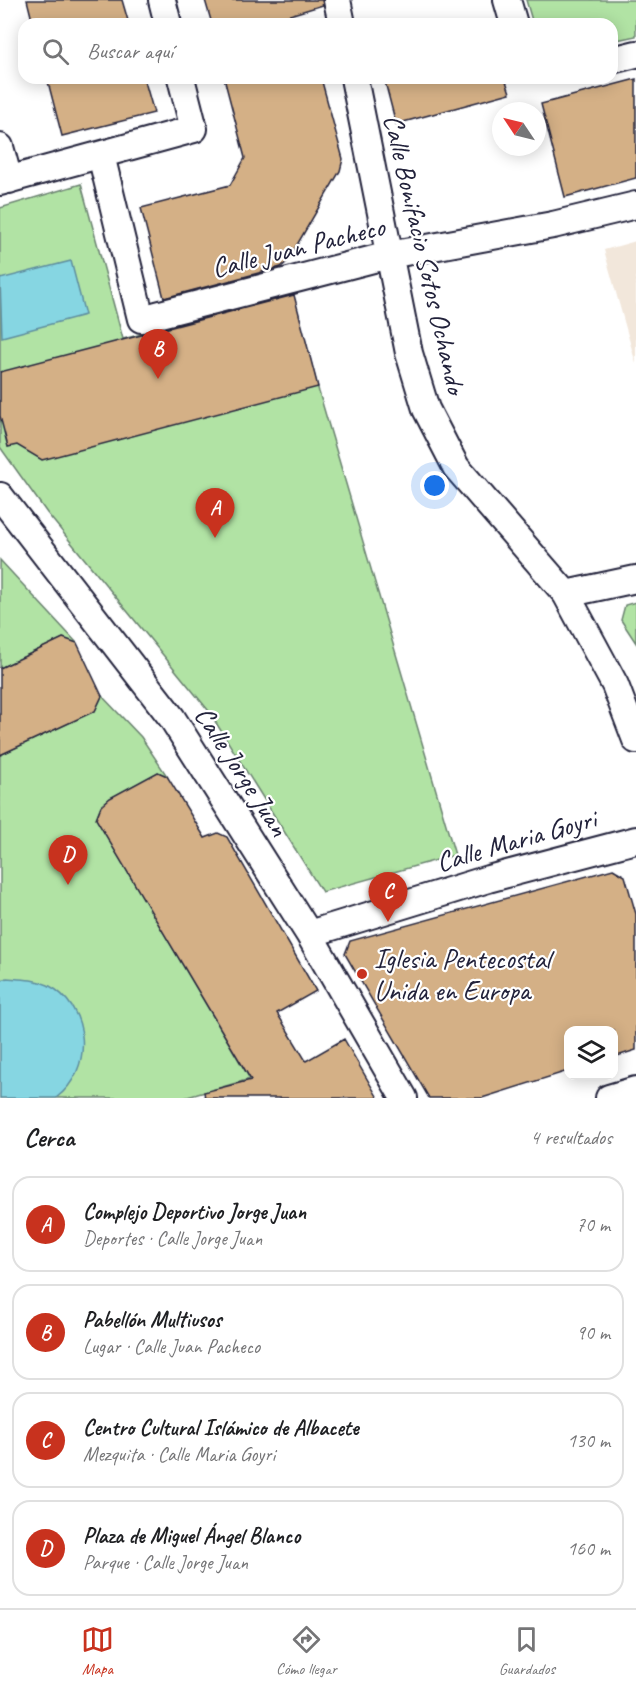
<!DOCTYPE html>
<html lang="es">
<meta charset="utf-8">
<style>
body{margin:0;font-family:Caveat,sans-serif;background:#f2f2f2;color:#202124}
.controls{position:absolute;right:18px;bottom:18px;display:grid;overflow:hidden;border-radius:12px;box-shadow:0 3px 15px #0003}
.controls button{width:54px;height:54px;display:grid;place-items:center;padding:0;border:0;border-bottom:2px solid #e0e0e0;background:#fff;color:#202124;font:30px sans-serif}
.compass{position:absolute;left:492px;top:102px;width:54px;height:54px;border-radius:50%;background:#fff;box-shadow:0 3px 15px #0003;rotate:305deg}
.you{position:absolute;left:435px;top:486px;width:21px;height:21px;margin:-15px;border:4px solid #fff;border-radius:50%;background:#1a73e8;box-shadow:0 0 0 9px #1a73e833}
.badge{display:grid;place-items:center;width:39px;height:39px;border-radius:50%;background:#c8321e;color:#fff;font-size:20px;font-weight:700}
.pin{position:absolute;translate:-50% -50px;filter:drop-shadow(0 2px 3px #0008)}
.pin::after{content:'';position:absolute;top:32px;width:21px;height:18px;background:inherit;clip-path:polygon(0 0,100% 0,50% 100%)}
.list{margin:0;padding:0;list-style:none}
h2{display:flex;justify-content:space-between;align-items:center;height:78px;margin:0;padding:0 24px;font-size:26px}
h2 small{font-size:20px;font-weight:400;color:#757577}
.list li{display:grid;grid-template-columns:39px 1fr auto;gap:18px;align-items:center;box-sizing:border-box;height:96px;margin:0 12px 12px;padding:0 12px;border:2px solid #e0e0e0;border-radius:18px}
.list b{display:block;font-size:22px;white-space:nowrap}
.list p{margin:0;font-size:20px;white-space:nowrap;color:#757577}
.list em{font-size:20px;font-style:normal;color:#757577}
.icon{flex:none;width:33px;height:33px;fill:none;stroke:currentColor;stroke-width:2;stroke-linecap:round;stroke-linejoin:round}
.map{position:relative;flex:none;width:636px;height:1098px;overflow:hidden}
.search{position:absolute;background:#fff;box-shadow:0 3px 15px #0003;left:18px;right:18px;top:18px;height:66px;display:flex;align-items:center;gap:15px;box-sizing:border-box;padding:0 21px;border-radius:18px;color:#757577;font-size:22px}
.sheet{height:510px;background:#fff}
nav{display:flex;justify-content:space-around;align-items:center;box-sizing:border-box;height:84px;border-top:2px solid #e0e0e0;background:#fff;font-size:16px;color:#757577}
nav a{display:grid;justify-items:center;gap:3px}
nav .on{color:#c8321e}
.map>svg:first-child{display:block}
.built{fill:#f2e7db}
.green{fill:#b1e3a4;stroke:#6a8270;stroke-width:1.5}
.water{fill:#86d6e2;stroke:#5e8e9f;stroke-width:1.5}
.building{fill:#d4b086;stroke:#22223b;stroke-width:1.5}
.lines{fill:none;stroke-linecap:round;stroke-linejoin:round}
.street-casing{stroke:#22223b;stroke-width:30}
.street{stroke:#fff;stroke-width:26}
.poi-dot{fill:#c8321e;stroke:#fff;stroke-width:2}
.labels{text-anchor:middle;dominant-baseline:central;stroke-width:4.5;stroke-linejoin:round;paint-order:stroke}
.street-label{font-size:28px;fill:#22223b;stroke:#fff}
.poi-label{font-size:28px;fill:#22223b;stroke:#fff;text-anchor:start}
</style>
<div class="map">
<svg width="636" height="1098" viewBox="0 0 636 1098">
<rect width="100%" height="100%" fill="#fff"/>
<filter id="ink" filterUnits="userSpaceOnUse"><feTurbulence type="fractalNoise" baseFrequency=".0167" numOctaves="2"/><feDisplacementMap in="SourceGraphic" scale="12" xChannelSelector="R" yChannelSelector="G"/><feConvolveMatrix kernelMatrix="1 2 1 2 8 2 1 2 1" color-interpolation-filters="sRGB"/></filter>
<g filter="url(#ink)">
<!-- built -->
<path class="built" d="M636 241V364L604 250Z"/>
<!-- green -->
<path class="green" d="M526 0H636V36L612 41V24H533Z
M81 184 123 339 293 294 319 392 455 855 322 892 208 710 47 513 0 447V208Z
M0 560 77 643 63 638 0 668Z
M636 602V643L621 620 625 605Z
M102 696 141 737 167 776 158 772 110 798 101 806 96 818 250 1079 184 1098H0V755L95 711Z"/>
<!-- water -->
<path class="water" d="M71 261 85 315 2 337 0 279Z
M7 978C21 979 35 979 48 985 91 1007 94 1070 56 1098H0V981Z"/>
<!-- building -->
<path class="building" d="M27 0H122L129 24H33Z
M205 0H322L323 5 260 24H212Z
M47 78H144L154 113 62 136Z
M224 78H321L343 159 340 171 287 262 281 267 164 298 141 208 230 185 245 158Z
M384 78H505L510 93 396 124Z
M636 79V178L565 197 541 104Z
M294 295 318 387 42 460 17 445 8 447 0 416V372Z
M63 638 77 643 102 696 95 711 0 755V668Z
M158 772 167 776 205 838 218 833 227 837 316 991 277 1013 306 1061 344 1039 378 1098H205L204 1092 251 1080 96 819 101 806 110 798Z
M613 869 625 876 636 914V1050L614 1057V1030H568V1071L482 1098H429L345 954 350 941Z"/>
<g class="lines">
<!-- street casing -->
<g class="street-casing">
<path id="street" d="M162 0 168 24
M337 0 342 24
M507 0 514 24
M612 60 636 54
M354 78 409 353 426 409 456 467 566 594 615 685 636 740
M0 147 9 180
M101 155 141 319 389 255 553 225 636 205
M0 182 194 129 181 78
M0 496 172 718 309 934 404 1098
M566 594 636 579
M309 934 488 879 636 840
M609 1098 636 1090"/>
</g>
<!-- street -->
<use href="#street" class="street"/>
</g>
</g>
<!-- markers -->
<circle class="poi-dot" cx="362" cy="974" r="6"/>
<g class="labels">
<!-- street labels -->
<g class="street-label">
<text transform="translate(298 247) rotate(-14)">Calle Juan Pacheco</text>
<text transform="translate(425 254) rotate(77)">Calle Bonifacio Sotos Ochando</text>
<text transform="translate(242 771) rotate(57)">Calle Jorge Juan</text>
<text transform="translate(516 840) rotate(-16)">Calle Maria Goyri</text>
</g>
<!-- poi labels -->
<g class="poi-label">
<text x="374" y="958">Iglesia Pentecostal<tspan x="374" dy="32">Unida en Europa</tspan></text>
</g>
</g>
</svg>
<div class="controls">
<button><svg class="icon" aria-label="layers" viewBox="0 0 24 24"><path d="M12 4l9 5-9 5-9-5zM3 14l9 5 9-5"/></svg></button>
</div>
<svg class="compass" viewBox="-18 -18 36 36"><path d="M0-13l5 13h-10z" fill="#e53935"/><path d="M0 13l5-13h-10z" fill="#757577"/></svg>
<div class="you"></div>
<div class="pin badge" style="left:215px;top:538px">A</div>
<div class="pin badge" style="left:158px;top:379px">B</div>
<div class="pin badge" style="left:388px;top:922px">C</div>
<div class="pin badge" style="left:68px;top:885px">D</div>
<div class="search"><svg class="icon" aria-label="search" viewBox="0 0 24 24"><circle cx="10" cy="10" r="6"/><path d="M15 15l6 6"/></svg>Buscar aquí</div>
</div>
<section class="sheet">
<h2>Cerca<small>4 resultados</small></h2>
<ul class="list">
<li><span class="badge">A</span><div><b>Complejo Deportivo Jorge Juan</b><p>Deportes · Calle Jorge Juan</p></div><em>70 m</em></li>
<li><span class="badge">B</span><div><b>Pabellón Multiusos</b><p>Lugar · Calle Juan Pacheco</p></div><em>90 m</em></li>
<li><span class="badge">C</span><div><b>Centro Cultural Islámico de Albacete</b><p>Mezquita · Calle Maria Goyri</p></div><em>130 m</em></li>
<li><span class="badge">D</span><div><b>Plaza de Miguel Ángel Blanco</b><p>Parque · Calle Jorge Juan</p></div><em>160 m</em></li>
</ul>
</section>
<nav>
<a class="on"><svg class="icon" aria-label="map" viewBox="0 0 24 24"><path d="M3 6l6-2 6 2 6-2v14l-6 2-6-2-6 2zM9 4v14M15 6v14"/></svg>Mapa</a>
<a><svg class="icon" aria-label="directions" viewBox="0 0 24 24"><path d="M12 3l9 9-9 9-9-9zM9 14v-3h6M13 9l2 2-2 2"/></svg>Cómo llegar</a>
<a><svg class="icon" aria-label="saved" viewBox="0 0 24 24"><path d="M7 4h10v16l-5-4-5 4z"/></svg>Guardados</a>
</nav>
